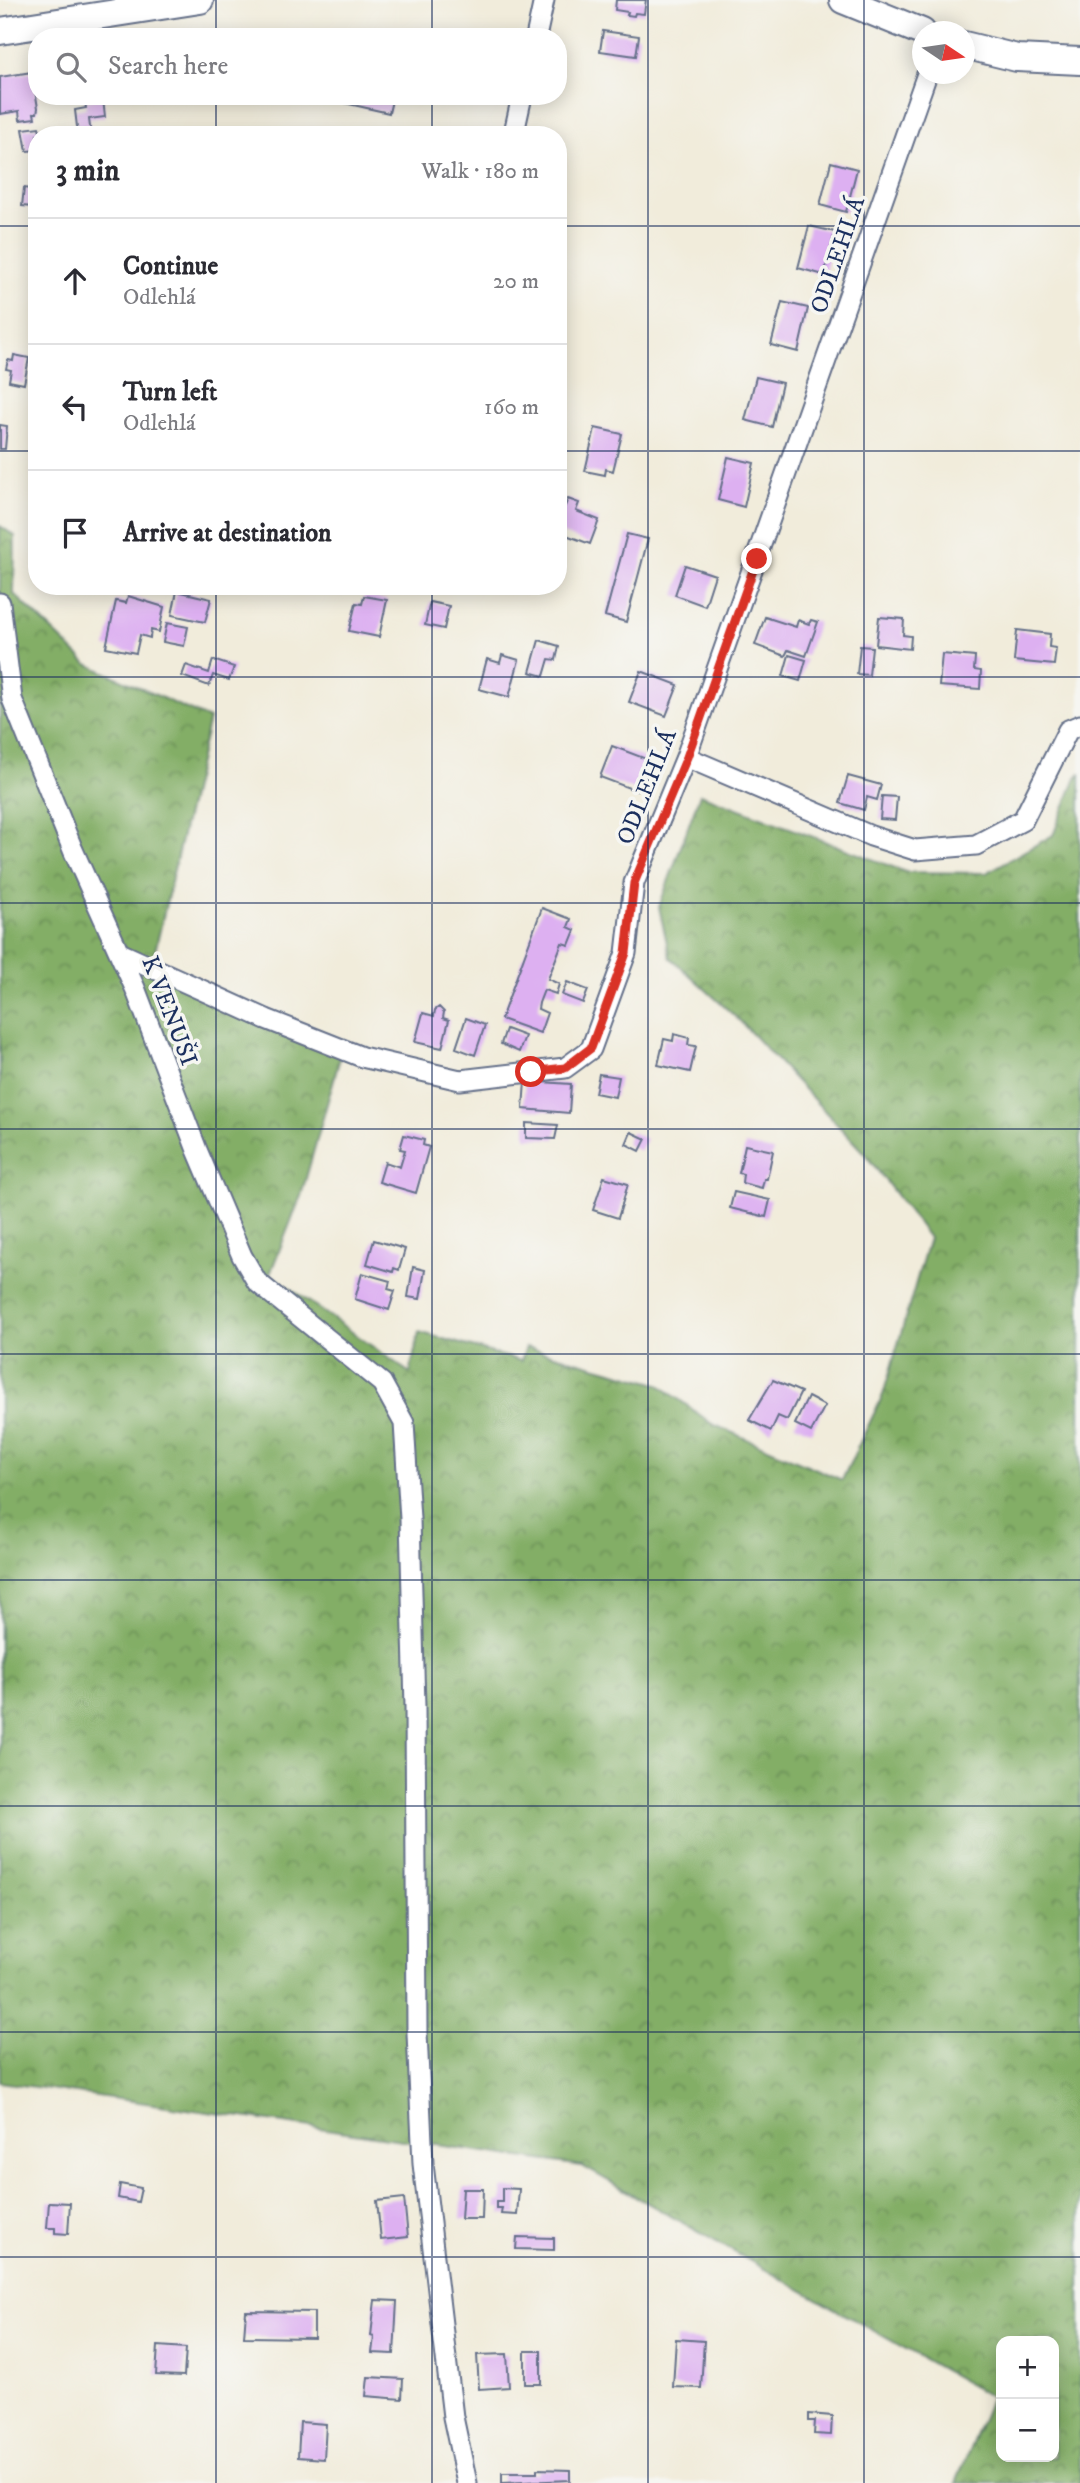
<!DOCTYPE html>
<meta charset="utf-8">
<style>
body{margin:0;font-family:"IM FELL DW Pica",serif;background:#f7f7f7;color:#2b2b33}
.controls{position:absolute;right:21px;bottom:21px;display:grid;overflow:hidden;border-radius:14px;box-shadow:0 4px 18px #0003}
.controls button{width:63px;height:63px;display:grid;place-items:center;padding:0;border:0;border-bottom:2px solid #e1e1e2;background:#fff;color:#2b2b33;font:35px sans-serif}
.compass{position:absolute;left:912px;top:21px;width:63px;height:63px;border-radius:50%;background:#fff;box-shadow:0 4px 18px #0003;rotate:103deg}
.stop{position:absolute;width:21px;height:21px;margin:-16px;border:5px solid #d93025;border-radius:50%;background:#fff}
.stop.end{background:#d93025;border-color:#fff;box-shadow:0 2px 7px #0008}
.list{margin:0;padding:0;list-style:none}
h2{display:flex;justify-content:space-between;align-items:center;height:91px;margin:0;padding:0 28px;font-size:30px}
h2 small{font-size:23px;font-weight:400;color:#7c7c81}
.list li{display:grid;grid-template-columns:46px 1fr auto;gap:21px;align-items:center;box-sizing:border-box;height:126px;padding:0 28px;border-top:2px solid #e1e1e2}
.list b{display:block;font-size:26px;white-space:nowrap}
.list p{margin:0;font-size:23px;white-space:nowrap;color:#7c7c81}
.list em{font-size:23px;font-style:normal;color:#7c7c81}
.icon{flex:none;width:38px;height:38px;fill:none;stroke:currentColor;stroke-width:2;stroke-linecap:round;stroke-linejoin:round}
.map{position:relative;flex:none;width:1080px;height:2483px;overflow:hidden}
.search{position:absolute;background:#fff;box-shadow:0 4px 18px #0003;left:28px;top:28px;width:539px;height:77px;display:flex;align-items:center;gap:18px;box-sizing:border-box;padding:0 24px;border-radius:28px;color:#7c7c81;font-size:26px}
.panel{position:absolute;background:#fff;box-shadow:0 4px 18px #0003;left:28px;top:126px;width:539px;height:469px;border-radius:28px}
.map>svg:first-child{display:block}
.forest{fill:url(#forest-crowns);stroke:#4f6e62;stroke-width:2;fill-rule:evenodd}
.building{fill:#ddb0f1}
.lines{fill:none;stroke-linecap:round;stroke-linejoin:round}
.minor-casing{stroke:#66718a;stroke-width:23}
.secondary-casing{stroke:#66718a;stroke-width:30}
.minor{stroke:#fff;stroke-width:19}
.secondary{stroke:#fff;stroke-width:26}
.route{stroke:#d93025;stroke-width:9}
.grid{fill:none;stroke:#1b2f5e;stroke-width:2;stroke-opacity:0.55}
.labels{text-anchor:middle;dominant-baseline:central;stroke-width:7;stroke-linejoin:round;paint-order:stroke}
.street-label{font-size:24px;fill:#1b2f5e;stroke:#f6f6f2}
</style>
<div class="map">
<svg width="1080" height="2483" viewBox="0 0 1080 2483">
<defs>
<pattern id="forest-crowns" width="20" height="18" patternUnits="userSpaceOnUse" patternTransform="scale(1.75)"><rect width="20" height="18" fill="#83ae66"/><path d="M2 6a3 3 0 1 1 6 0M12 15a3 3 0 1 1 6 0" fill="none" stroke="#6a8e57"/></pattern>
</defs>
<rect width="100%" height="100%" fill="#f6f6f2"/>
<filter id="ink" filterUnits="userSpaceOnUse"><feTurbulence type="fractalNoise" baseFrequency=".0143" numOctaves="2"/><feDisplacementMap in="SourceGraphic" scale="14" xChannelSelector="R" yChannelSelector="G"/><feConvolveMatrix kernelMatrix="1 2 1 2 8 2 1 2 1" color-interpolation-filters="sRGB"/></filter>
<filter id="wash" filterUnits="userSpaceOnUse"><feTurbulence type="fractalNoise" baseFrequency=".00686" numOctaves="4" result="noise"/><feDisplacementMap in="SourceGraphic" scale="28" xChannelSelector="R" yChannelSelector="G"/><feGaussianBlur stdDeviation="1.57" result="paint"/><feColorMatrix in="noise" values="0 0 0 0 0 0 0 0 0 0 0 0 0 0 0 0 0 1.4 0 .05"/><feComposite in="paint" operator="in"/></filter>
<g filter="url(#wash)">
<rect width="100%" height="100%" fill="#f1ecdb"/>
<!-- forest -->
<path class="forest" d="M0 526 15 536 14 594 87 664 209 719 153 960 343 1047 301 1196 270 1274 410 1373 419 1332 521 1361 526 1347 658 1384 712 1424 842 1480 883 1395 929 1238 865 1154 740 1021 670 957 659 907 700 794 906 872 986 873 1053 835 1076 778 1080 774V2483H956L991 2397 582 2166 0 2082ZM1001 2341H1054V2457H1001Z"/>
<g id="blocks">
<!-- building -->
<path class="building" d="M616 0H646L644 14 635 13 634 16 627 15 628 12 615 10Z
M603 31 639 36 636 56 600 51Z
M32 72 38 108 37 113H34L35 118 20 120 19 111 0 114V77Z
M341 96H393L389 113 340 102Z
M103 99 105 117 89 119 91 135H78L75 110 86 108 85 101Z
M39 127 41 135H37V150L27 151 23 129Z
M831 162 857 169 846 212 820 205Z
M24 188 36 190 33 207 22 206Z
M809 226 835 232 824 275 798 268Z
M782 302 808 308 798 352 771 345Z
M14 355 29 358 24 384 9 381 11 370 6 369 8 360 13 361Z
M756 377 782 383 772 427 745 420Z
M0 425 7 426 5 449H0Z
M595 428 622 434 613 471 606 469 605 475 585 471Z
M728 457 754 463 744 507 718 500Z
M568 499 579 503 576 511 599 520 590 544 558 532V503L565 506Z
M627 534 648 539 626 622 605 616Z
M685 565 715 575 705 606 675 595Z
M177 591 211 599 205 622 172 615Z
M128 596 164 607 159 632 151 630 150 638 140 635 136 653 106 647 116 601 126 603Z
M364 596 387 600 379 637 349 631 356 603 362 604Z
M430 602 449 606 444 629 425 625Z
M765 617 796 627 798 620 809 624 811 620 818 622 806 656 788 650 785 656 755 645Z
M879 617 904 619 903 635 911 636 910 649 876 645Z
M167 623 188 627 184 646 163 642Z
M1017 630 1050 634 1049 647 1056 648 1054 665 1014 661Z
M539 640 559 646 556 660 549 659 544 676 530 672Z
M860 646 872 647 869 675 857 674Z
M942 654 975 657 974 670 981 671 980 689 939 686Z
M502 655 519 660 509 697 479 689 487 659 500 663Z
M789 655 806 660 800 681 783 676Z
M213 660 234 667 229 680 213 675 209 686 182 676 186 665 209 673Z
M641 671 678 685 666 716 629 702Z
M612 746 649 760 637 791 600 777Z
M848 776 881 785 877 800 867 797 864 810 840 803Z
M882 796 897 797 895 820 880 819Z
M542 908 571 919 568 927 575 930 569 945 562 943 548 979 559 984 556 994 544 990 539 1003 538 1009 547 1013 540 1033 501 1019Z
M567 982 588 990 583 1003 562 995Z
M439 1007 444 1012 443 1018 449 1020 442 1048 415 1042 423 1013 434 1016 435 1010Z
M466 1018 485 1025 475 1055 456 1048Z
M506 1029 525 1036 519 1052 501 1044Z
M674 1034 689 1038 688 1045 696 1046 690 1072 658 1065 664 1039 673 1041Z
M599 1074 619 1077 615 1097 595 1093Z
M525 1081 571 1084 569 1113 523 1109Z
M526 1123 558 1125 555 1139 526 1138Z
M631 1132 646 1139 640 1151 626 1144Z
M404 1135 424 1140 423 1145 429 1147 416 1193 379 1182 385 1162 400 1167 405 1150 400 1149Z
M745 1145 773 1151 767 1179H764L762 1188 742 1183 743 1174 739 1173Z
M604 1177 628 1184 618 1218 593 1210Z
M734 1192 770 1200 766 1217 730 1208Z
M374 1240 405 1249 399 1270 394 1268 393 1272 367 1264Z
M413 1267 425 1270 420 1299 408 1297Z
M362 1273 390 1281 388 1289 395 1291 389 1310 355 1299Z
M773 1380 801 1392 787 1420 778 1416 771 1431 749 1420Z
M808 1397 825 1406 811 1432 795 1424Z
M120 2184 141 2188 138 2202 118 2198Z
M502 2188 519 2189 517 2215 501 2214 502 2208H496V2202H502Z
M463 2189H483L482 2219H461Z
M404 2198 408 2237 381 2240 377 2201Z
M49 2202 70 2203 68 2234 55 2233V2228H47Z
M517 2237 554 2238V2250L516 2249Z
M375 2300 397 2301 394 2354 372 2353 374 2337 371 2336Z
M246 2311 314 2312V2338L244 2337Z
M676 2339 704 2341 701 2388 673 2387Z
M158 2346 186 2348 184 2376 156 2375Z
M525 2351H541V2384H525Z
M507 2354 509 2387 479 2389 477 2355Z
M368 2377 403 2379 402 2399 366 2396Z
M809 2414 832 2416 831 2435 814 2434 815 2421H809Z
M300 2422 326 2424 324 2459 298 2457Z
M537 2469 570 2470V2480L502 2483V2473H537Z"/>
</g>
</g>
<g filter="url(#ink)">
<use href="#blocks" fill-opacity="0" stroke="#66718a" stroke-width="2"/>
<g class="lines">
<!-- minor casing -->
<g class="minor-casing">
<path id="minor" d="M536 37 544 0
M515 128 522 96
M0 603 12 699 73 850 135 988 197 1150 242 1256 257 1282 382 1383 404 1423 410 1519 415 1707 417 2033 423 2164 453 2417 467 2483
M686 757 871 836 915 850 976 845 1023 820 1068 730 1080 725
M120 953 266 1019 362 1057 460 1080 565 1068 591 1049 626 953 634 883 686 757 927 74"/>
</g>
<!-- secondary casing -->
<g class="secondary-casing">
<path id="secondary" d="M843 0 922 32
M0 31 200 0
M964 45 1017 58 1080 61"/>
</g>
<!-- minor -->
<use href="#minor" class="minor"/>
<!-- secondary -->
<use href="#secondary" class="secondary"/>
</g>
</g>
<g class="lines" filter="url(#ink)">
<!-- route -->
<path class="route" d="M531 1072 565 1068 591 1048 626 953 634 883 687 757 757 559"/>
</g>
<!-- grid -->
<path class="grid" d="M216 0V37M432 0V37M648 0V2483M864 0V2483M216 96V135M432 96V135M0 226H37M558 226H1080M0 451H37M558 451H1080M216 586V2483M432 586V2483M0 677H1080M0 903H1080M0 1129H1080M0 1354H1080M0 1580H1080M0 1806H1080M0 2032H1080M0 2257H1080"/>
<g class="labels">
<!-- street labels -->
<g class="street-label">
<text transform="translate(838 255) rotate(-71)">ODLEHLÁ</text>
<text transform="translate(647 787) rotate(-68)">ODLEHLÁ</text>
<text transform="translate(169 1011) rotate(69)">K VENUŠI</text>
</g>
</g>
</svg>
<div class="controls">
<button>+</button>
<button>−</button>
</div>
<svg class="compass" viewBox="-18 -18 36 36"><path d="M0-13l5 13h-10z" fill="#e53935"/><path d="M0 13l5-13h-10z" fill="#7c7c81"/></svg>
<div class="stop" style="left:531px;top:1072px"></div>
<div class="stop end" style="left:757px;top:559px"></div>
<div class="search"><svg class="icon" aria-label="search" viewBox="0 0 24 24"><circle cx="10" cy="10" r="6"/><path d="M15 15l6 6"/></svg>Search here</div>
<section class="panel">
<h2>3 min<small>Walk · 180 m</small></h2>
<ul class="list">
<li><svg class="icon" aria-label="ahead" viewBox="0 0 24 24"><path d="M12 20V5M6 11l6-6 6 6"/></svg><div><b>Continue</b><p>Odlehlá</p></div><em>20 m</em></li>
<li><svg class="icon" aria-label="left" viewBox="0 0 24 24"><path d="M17 20v-9H6M10 6l-5 5 5 5"/></svg><div><b>Turn left</b><p>Odlehlá</p></div><em>160 m</em></li>
<li><svg class="icon" aria-label="arrive" viewBox="0 0 24 24"><path d="M6 21V4h12l-3 4 3 4H6"/></svg><div><b>Arrive at destination</b></div></li>
</ul>
</section>
</div>
